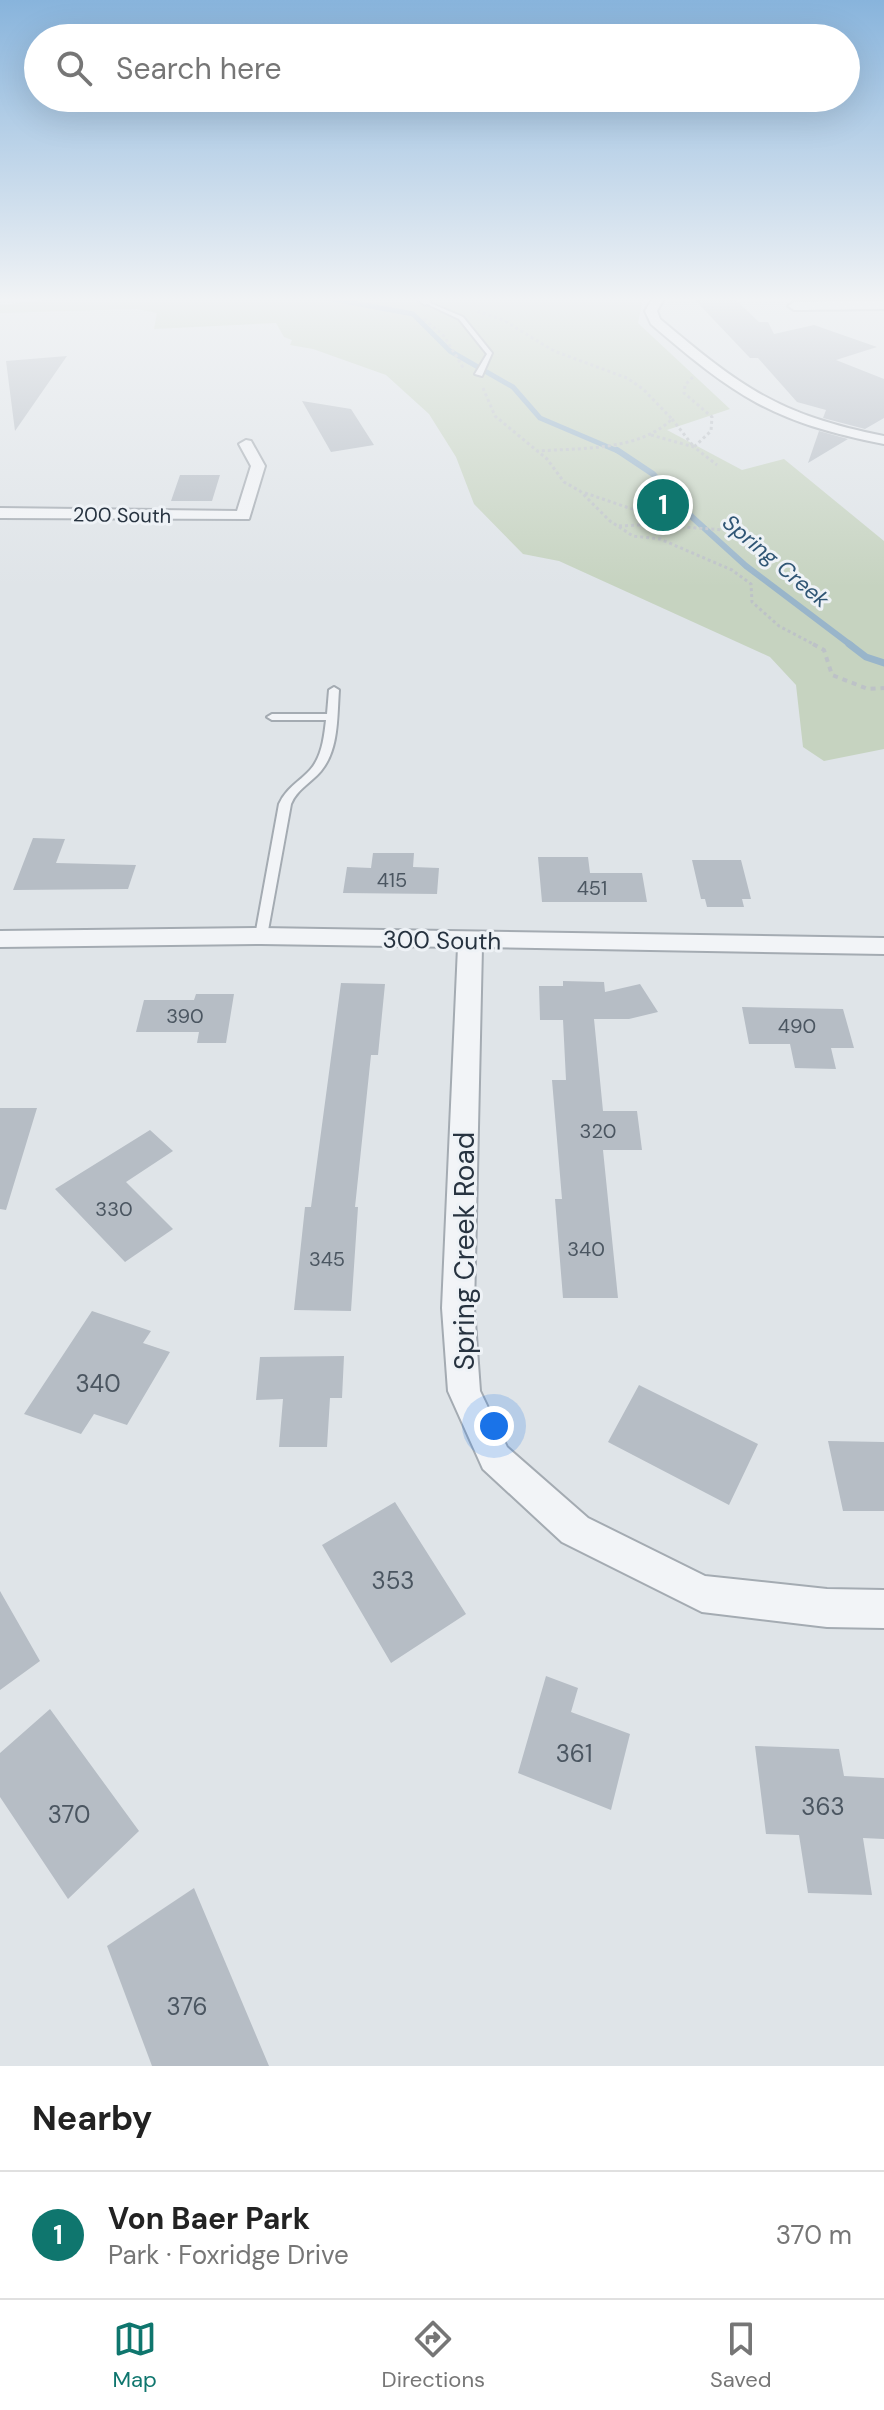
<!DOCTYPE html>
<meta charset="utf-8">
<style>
body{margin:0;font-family:"DM Sans",sans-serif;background:#f6f6f6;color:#222}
.you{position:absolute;left:494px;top:1426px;width:28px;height:28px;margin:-20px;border:6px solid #fff;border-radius:50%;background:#1a73e8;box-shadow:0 0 0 12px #1a73e833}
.badge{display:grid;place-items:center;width:52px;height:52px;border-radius:50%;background:#0f766e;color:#fff;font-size:26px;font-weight:700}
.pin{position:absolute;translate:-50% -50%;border:4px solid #fff;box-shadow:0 2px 8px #0006}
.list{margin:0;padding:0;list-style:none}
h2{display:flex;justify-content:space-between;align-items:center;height:104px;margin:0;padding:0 32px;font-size:34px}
h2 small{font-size:26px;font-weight:400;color:#767676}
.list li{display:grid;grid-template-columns:52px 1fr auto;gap:24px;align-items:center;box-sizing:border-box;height:128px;padding:0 32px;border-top:2px solid #e0e0e0}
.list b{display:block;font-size:30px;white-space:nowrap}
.list p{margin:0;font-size:26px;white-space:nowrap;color:#767676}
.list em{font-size:26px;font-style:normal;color:#767676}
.icon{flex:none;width:44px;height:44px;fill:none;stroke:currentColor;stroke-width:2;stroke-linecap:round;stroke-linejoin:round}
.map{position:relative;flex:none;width:884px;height:2066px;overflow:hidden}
.search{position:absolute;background:#fff;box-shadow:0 8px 32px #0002;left:24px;right:24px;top:24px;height:88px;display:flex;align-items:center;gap:20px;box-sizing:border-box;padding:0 28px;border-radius:44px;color:#767676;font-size:30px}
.sheet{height:232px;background:#fff}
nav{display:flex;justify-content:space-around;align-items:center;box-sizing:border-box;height:112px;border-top:2px solid #e0e0e0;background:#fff;font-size:22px;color:#767676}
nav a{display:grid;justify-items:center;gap:4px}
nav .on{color:#0f766e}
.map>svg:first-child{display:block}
.green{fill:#c6d3c0}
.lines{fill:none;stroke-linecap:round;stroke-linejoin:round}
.stream-far2{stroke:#99b5ca;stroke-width:5}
.stream-far1{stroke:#99b5ca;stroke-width:6}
.stream{stroke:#99b5ca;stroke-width:7}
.building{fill:#b6bdc5}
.lane-casing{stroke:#a4abb2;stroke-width:4}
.street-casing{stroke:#a4abb2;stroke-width:4}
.path-far1{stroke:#bdc2c7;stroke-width:3;stroke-dasharray:3 3;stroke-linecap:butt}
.path{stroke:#bdc2c7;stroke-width:4;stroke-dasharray:5 5;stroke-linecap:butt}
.lane{fill:#f2f4f7;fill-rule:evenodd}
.street{fill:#f2f4f7;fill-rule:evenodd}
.labels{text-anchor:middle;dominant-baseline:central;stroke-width:6;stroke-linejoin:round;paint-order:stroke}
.far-street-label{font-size:20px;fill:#273340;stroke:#eef2f6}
.number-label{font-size:20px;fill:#4b5661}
.far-water-label{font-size:22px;font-style:italic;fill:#305675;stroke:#eef2f6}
.street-label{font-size:24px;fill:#273340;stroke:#eef2f6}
.near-number-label{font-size:24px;fill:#4b5661}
.near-street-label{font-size:28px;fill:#273340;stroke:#eef2f6}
</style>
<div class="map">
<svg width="884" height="2066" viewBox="0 0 884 2066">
<rect width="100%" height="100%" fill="#dfe4e8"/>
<!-- green -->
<path class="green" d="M64 298H643L638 323 730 409 667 430 742 470 784 459 884 541V749L824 761 803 747 796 685 770 657 559 561 523 554 474 504 456 457 429 414 386 375 313 349 290 345 292 340 284 337 276 323 154 329 157 313 137 309 0 313V305Z"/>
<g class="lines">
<!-- stream-far2 -->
<path class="stream-far2" d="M327 298 413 314 450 351 513 387 540 418 620 452"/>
<!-- stream-far1 -->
<path class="stream-far1" d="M617 450 653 474 692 517 746 566 852 646"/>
<!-- stream -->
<path class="stream" d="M849 644 866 657 884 663"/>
</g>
<!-- building -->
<path class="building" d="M734 298 759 322H768L774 334 814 325 877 347 836 360 884 379V418L865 429 823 418 826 410 797 402 758 358H750L695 300Z
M67 356 15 431 6 361Z
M302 401 351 409 374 445 331 452Z
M819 431 848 439 808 463Z
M180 475H220L212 501H171Z
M33 838 65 839 56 863 136 865 128 889 13 890Z
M373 853H414L413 867 439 868 437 894 343 893 347 867 371 868Z
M538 857H588L590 873H642L647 902H542Z
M692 860H741L751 899H742L744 907H707L705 899H701Z
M563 981 604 982 605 992 640 984 658 1012 629 1019H594L603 1111H637L642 1150H603L618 1298H563L555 1199H562L552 1080H566L563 1020H540L539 986H563Z
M341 983 385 984 378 1055H371L355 1207H358L351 1311 294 1310 305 1207H311Z
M196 994H234L226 1043H197L199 1032H136L144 1000H194Z
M742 1007 843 1009 854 1048H831L836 1069 795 1068 790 1044H749Z
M0 1108H37L6 1210 0 1209Z
M150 1130 173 1151 126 1182 173 1229 125 1262 55 1189Z
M92 1311 151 1331 143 1343 170 1352 127 1425 94 1414 81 1434 24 1414Z
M344 1356 342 1398H330L327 1447H279L283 1399 256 1400 260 1357Z
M639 1385 758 1444 729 1505 608 1442Z
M828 1441 884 1442V1511H843Z
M395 1502 466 1614 391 1663 322 1545Z
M0 1591 40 1661 0 1690Z
M546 1676 578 1688 571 1712 630 1734 611 1810 518 1773Z
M50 1709 139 1831 68 1899 0 1797V1753Z
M755 1746 839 1749 844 1776 884 1778V1839L863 1838 872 1895 808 1893 799 1835 766 1834Z
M194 1888 269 2066H152L107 1946Z"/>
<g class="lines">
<!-- lane casing -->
<g class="lane-casing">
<path id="lane" d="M423 300 463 317 492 353 482 376 475 374 487 354 459 319 423 302Z
M334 687 339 690C337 717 339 749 321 771 311 783 297 789 291 804L267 936 266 939H256L255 936 279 804C286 788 299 782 310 770 322 757 324 737 326 720H272L267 717 272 714H327L329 690Z"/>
</g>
<!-- street casing -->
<g class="street-casing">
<path id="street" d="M415 298H427L431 301 425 305Z
M653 298H664L657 311 660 319C741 387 778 415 884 436V444C772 422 736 397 651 324L645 311Z
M884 301V309L794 310 788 306 794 302Z
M246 440 251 441 265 466 249 519 0 518V508L237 511 251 466 239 444Z
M261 928 884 938V954L482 947 474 1308 480 1391 507 1447 588 1518 705 1576 827 1589 884 1590V1628L827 1627 702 1612 562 1542 483 1469 448 1391 442 1308 458 947 261 944 0 947V931Z"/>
</g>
<!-- path-far1 -->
<path class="path-far1" d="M477 311 503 320 554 351 627 378 643 389 672 419C639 451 581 448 538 451
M424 319 444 336 464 369
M483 388 495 416 547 459 564 482 580 491 610 521 633 536 660 539 732 570 751 584 752 602 779 626 817 646
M672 419 694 447 711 431 712 417 684 393 685 385 693 377
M651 435 694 447 717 465
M585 493 685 527 748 532
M619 526 660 524"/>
<!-- path -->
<path class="path" d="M813 644 824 650 832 675 868 689 884 688"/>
<!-- lane -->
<use href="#lane" class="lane"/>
<!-- street -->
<use href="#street" class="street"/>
</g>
<!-- sky -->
<linearGradient id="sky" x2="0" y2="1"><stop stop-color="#88b4dc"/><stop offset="0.51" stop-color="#f1f3f5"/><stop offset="1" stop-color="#f1f3f5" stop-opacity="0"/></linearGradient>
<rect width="884" height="587" fill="url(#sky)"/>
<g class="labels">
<!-- far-street labels -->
<g class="far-street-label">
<text transform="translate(122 515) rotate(1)">200 South</text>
</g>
<!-- number labels -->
<g class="number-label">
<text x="392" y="880">415</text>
<text x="592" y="888">451</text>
<text x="185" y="1016">390</text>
<text x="797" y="1026">490</text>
<text x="598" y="1131">320</text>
<text x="114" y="1209">330</text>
<text x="586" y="1249">340</text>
<text x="327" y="1259">345</text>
</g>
<!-- far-water labels -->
<g class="far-water-label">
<text transform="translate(776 561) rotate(40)">Spring Creek</text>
</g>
<!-- street labels -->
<g class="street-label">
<text transform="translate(442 940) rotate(1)">300 South</text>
</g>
<!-- near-number labels -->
<g class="near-number-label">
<text x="98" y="1383">340</text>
<text x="393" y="1580">353</text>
<text x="574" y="1753">361</text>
<text x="823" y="1806">363</text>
<text x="69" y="1814">370</text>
<text x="187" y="2006">376</text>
</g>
<!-- near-street labels -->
<g class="near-street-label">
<text transform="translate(464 1251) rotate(-90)">Spring Creek Road</text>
</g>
</g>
</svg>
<div class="you"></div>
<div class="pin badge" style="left:663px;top:505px">1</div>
<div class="search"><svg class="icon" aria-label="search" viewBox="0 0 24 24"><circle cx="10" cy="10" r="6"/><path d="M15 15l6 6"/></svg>Search here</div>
</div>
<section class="sheet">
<h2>Nearby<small></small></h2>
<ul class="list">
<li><span class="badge">1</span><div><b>Von Baer Park</b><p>Park · Foxridge Drive</p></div><em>370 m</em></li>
</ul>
</section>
<nav>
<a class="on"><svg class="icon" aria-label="map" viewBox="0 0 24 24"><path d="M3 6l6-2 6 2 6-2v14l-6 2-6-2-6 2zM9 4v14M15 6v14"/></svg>Map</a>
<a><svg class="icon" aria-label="directions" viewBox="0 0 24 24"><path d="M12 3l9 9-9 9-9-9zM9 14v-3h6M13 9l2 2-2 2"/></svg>Directions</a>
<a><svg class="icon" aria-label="saved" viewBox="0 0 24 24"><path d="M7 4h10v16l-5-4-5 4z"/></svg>Saved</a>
</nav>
